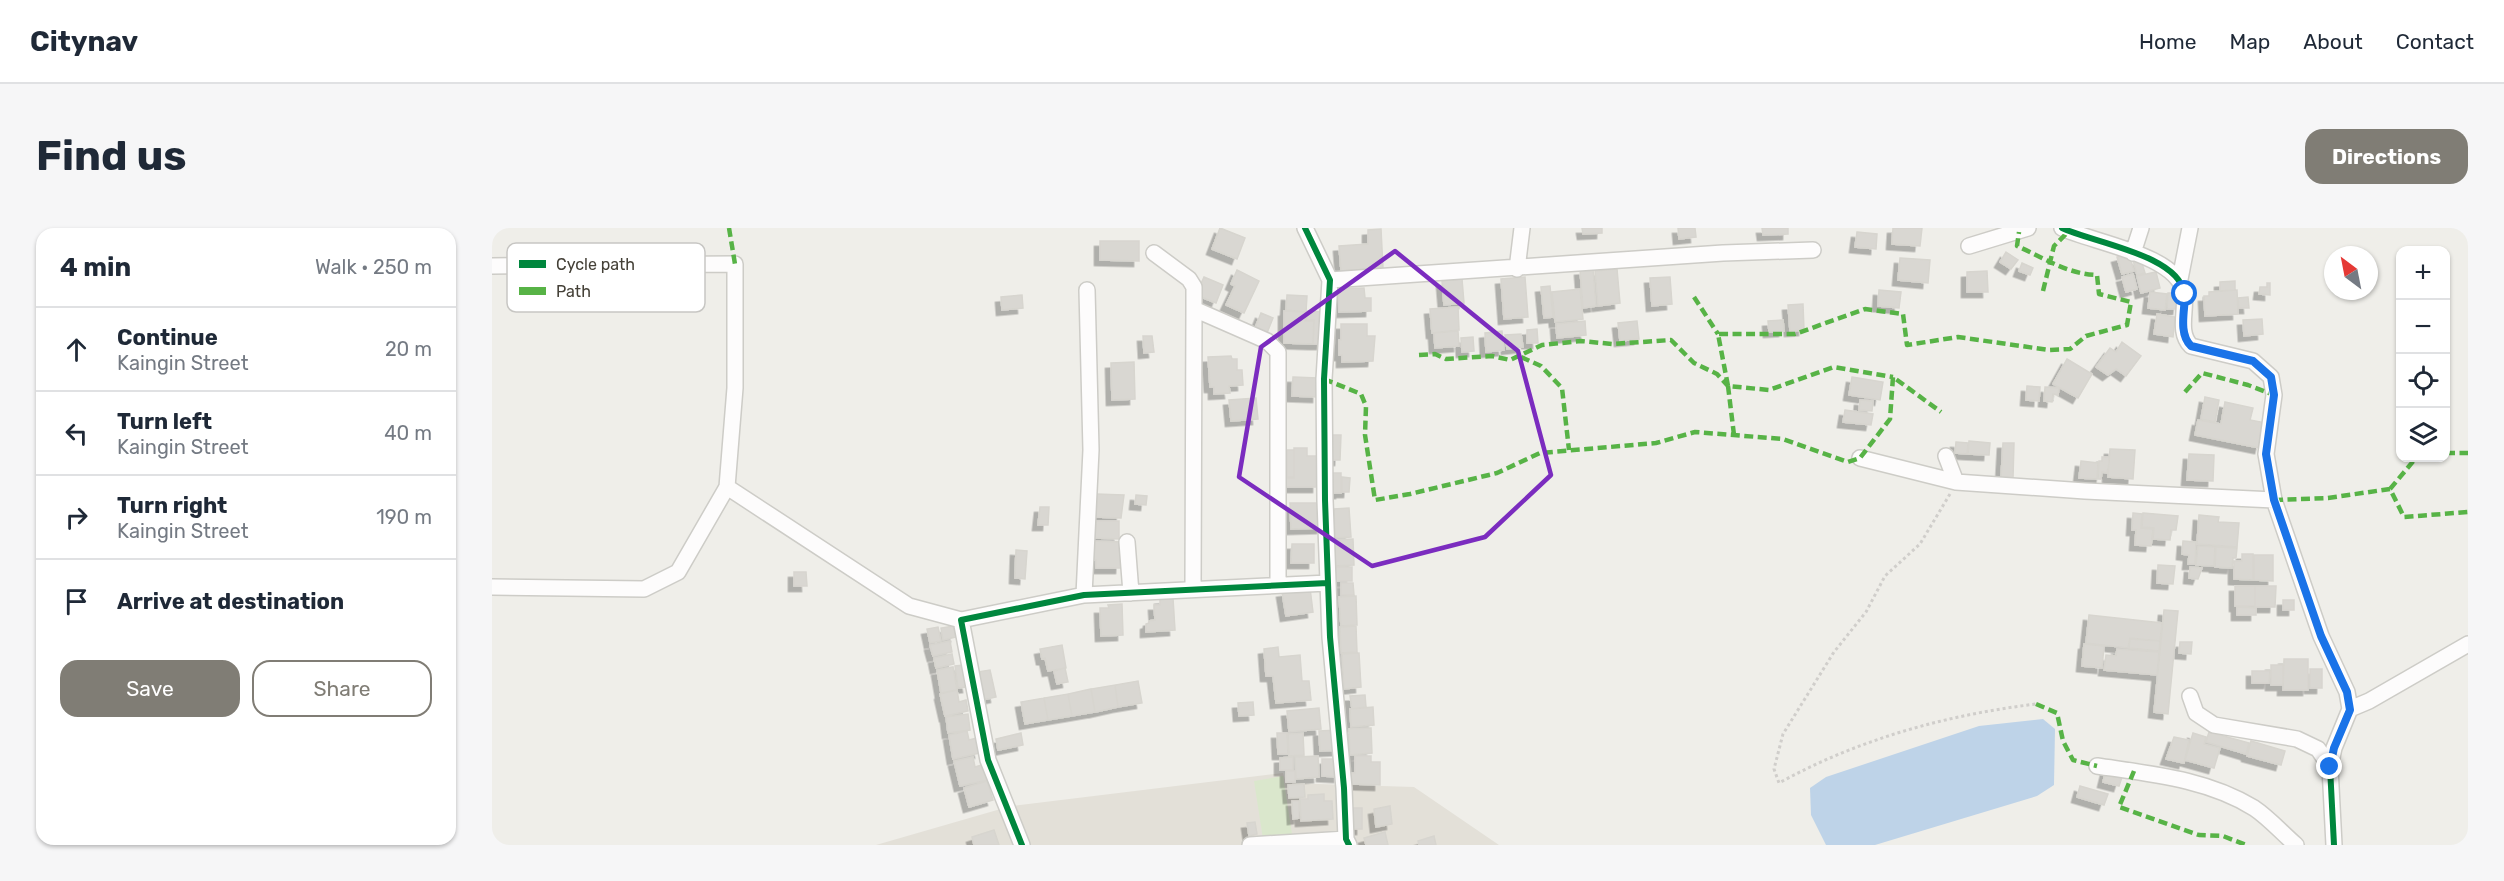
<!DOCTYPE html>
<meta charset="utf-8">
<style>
body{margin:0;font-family:Rubik,sans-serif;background:#f6f6f7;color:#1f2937}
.controls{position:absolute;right:18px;top:18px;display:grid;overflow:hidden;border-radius:12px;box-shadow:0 2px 4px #0004}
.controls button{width:54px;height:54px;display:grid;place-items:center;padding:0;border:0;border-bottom:2px solid #e0e1e3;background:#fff;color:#1f2937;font:30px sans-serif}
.compass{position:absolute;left:1832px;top:18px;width:54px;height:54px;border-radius:50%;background:#fff;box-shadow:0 2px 4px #0004;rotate:328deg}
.stop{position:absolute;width:18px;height:18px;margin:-14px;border:4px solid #1a73e8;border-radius:50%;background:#fff}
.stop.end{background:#1a73e8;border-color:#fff;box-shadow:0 2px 6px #0008}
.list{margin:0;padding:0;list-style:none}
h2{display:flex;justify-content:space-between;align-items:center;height:78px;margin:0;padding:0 24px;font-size:26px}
h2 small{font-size:20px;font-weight:400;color:#747a83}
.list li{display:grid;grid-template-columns:39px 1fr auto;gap:18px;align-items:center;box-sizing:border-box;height:84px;padding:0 24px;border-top:2px solid #e0e1e3}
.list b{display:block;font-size:22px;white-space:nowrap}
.list p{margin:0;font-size:20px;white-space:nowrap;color:#747a83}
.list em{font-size:20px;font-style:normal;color:#747a83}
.actions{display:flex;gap:12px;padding:18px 24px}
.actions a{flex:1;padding:14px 0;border:2px solid #807d75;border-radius:18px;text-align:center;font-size:21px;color:#807d75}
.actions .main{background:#807d75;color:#fff}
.icon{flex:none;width:33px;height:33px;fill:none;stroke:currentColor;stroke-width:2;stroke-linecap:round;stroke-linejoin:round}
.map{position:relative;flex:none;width:1976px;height:617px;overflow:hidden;border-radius:18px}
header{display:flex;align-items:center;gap:36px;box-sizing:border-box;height:84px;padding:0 30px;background:#fff;border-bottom:2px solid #e0e1e3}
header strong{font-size:28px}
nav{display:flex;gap:33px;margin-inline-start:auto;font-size:21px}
.intro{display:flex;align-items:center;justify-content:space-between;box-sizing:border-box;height:144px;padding:0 36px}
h1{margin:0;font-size:42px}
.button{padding:15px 27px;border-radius:18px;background:#807d75;color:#fff;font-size:21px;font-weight:700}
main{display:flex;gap:36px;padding:0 36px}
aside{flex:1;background:#fff;border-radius:18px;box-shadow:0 2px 4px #0004}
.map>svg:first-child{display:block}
.residential{fill:#e3e0d8}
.green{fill:#dae7cc}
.water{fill:#bed3e8}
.building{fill:#d9d7d2;stroke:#d7d5cf;stroke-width:1.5;filter:url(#shadow)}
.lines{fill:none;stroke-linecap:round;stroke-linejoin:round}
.minor-casing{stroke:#cdccc7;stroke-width:18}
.path{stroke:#d0cecb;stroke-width:3;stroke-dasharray:3 3;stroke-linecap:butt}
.minor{stroke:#fdfcfc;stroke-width:15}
.quiet{stroke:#57b346;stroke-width:4.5;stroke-dasharray:9 4.5;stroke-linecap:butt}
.cycleway-casing{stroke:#fff;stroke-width:10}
.cycleway{stroke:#00873e;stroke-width:6}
.route{stroke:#1a73e8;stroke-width:8}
.marked{fill:none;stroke:#7b2cbf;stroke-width:4.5;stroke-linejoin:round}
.key{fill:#fff;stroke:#c7c6c3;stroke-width:1.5}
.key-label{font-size:16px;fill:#444037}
</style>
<header>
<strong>Citynav</strong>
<nav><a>Home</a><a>Map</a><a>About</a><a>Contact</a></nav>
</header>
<div class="intro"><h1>Find us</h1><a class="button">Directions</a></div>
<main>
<aside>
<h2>4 min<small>Walk · 250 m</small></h2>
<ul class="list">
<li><svg class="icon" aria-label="ahead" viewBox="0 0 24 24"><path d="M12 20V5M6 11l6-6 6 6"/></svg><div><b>Continue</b><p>Kaingin Street</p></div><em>20 m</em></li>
<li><svg class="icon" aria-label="left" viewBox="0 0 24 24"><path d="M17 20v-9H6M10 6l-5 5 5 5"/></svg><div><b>Turn left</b><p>Kaingin Street</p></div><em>40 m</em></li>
<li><svg class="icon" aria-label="right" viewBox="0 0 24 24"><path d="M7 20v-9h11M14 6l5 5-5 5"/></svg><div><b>Turn right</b><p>Kaingin Street</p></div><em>190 m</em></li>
<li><svg class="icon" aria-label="arrive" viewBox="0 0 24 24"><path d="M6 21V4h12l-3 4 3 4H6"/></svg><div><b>Arrive at destination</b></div></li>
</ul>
<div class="actions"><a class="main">Save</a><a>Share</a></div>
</aside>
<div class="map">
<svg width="1976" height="617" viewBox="0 0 1976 617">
<defs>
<filter id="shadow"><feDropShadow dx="-5.5" dy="5.5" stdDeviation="0" flood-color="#0004"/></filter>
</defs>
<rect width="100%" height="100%" fill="#efeee9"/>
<!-- residential -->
<path class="residential" d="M791 545 794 555 922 559 1007 617H384L519 578Z"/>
<!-- green -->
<path class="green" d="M791 548 800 606 771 611 762 553Z"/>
<!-- water -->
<path class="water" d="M1551 491 1563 501 1562 557 1545 568 1383 617H1334L1319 587 1318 560 1334 549 1487 498Z"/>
<!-- building -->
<path class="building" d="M728 0 753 10 745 31 720 21Z
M1090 0H1110V5L1091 6Z
M1186 0H1203L1204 9 1187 11Z
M1270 0H1296V6L1271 7Z
M1401 0H1430L1428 18 1400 16Z
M889 1 891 40 849 43 847 18 876 16V2Z
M1365 4 1385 6 1384 21 1363 19Z
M608 13H647V33L608 32Z
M1514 24 1526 32 1519 41 1508 34Z
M1637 26 1642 43 1630 46 1625 29Z
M1408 30 1438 32 1436 55 1406 52Z
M1641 32H1649L1653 45 1645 47Z
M1530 35 1541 40 1538 47 1527 43Z
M1101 41 1104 78 1091 80 1088 42Z
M1125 41 1128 75 1106 78 1103 43Z
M745 42 767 53 752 85 734 77 743 58 739 56Z
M1495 43 1496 64H1475V44Z
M1664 44 1668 60 1649 65 1645 48Z
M1641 46 1645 61 1634 64 1630 49Z
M712 49 731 57 724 75 704 67Z
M1033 49 1036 89 1012 91 1009 51Z
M1178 49 1180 76 1160 78 1158 50Z
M970 51 972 75 952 77 950 53Z
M1743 53V62L1728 63V54Z
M1775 55H1778V67L1767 66 1768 59H1775Z
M1058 58 1061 89 1052 90 1049 59Z
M872 60 873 70H879V83L847 84V61Z
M1088 61 1091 91 1063 94 1060 64Z
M1387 62 1409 64 1407 80 1386 78Z
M1745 62 1746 86 1713 88 1712 68H1717V64Z
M1658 64 1675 66 1673 82 1656 80Z
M1676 65H1688L1686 81H1675Z
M530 67 531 80 510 82 509 69Z
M795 67 815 68 814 84 794 82Z
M1756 69 1757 80H1747L1746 70Z
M1311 76 1312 102 1298 103 1296 77Z
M966 79 967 102 940 105 938 81Z
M792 83 813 84V93H822L821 116 792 115Z
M815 83 831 84 830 116H821L822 92H815Z
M769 85 781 90 775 105 763 100Z
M1665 86 1683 89 1681 109 1662 106Z
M1770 91 1771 106 1752 108 1751 92Z
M1291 92 1292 103 1277 104 1276 93Z
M1093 93 1094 107 1065 110 1064 96Z
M1145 93 1147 111 1128 113 1126 95Z
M849 96H875V108H883L881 133 850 134V127H847V112H849Z
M1045 101 1046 115H1035V102Z
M966 103 967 118 943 120 942 105Z
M1010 103 1012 122 994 124 993 105Z
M1029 106 1031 119 1015 121 1013 107Z
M651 108H660L662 124 652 125Z
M981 109 982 123 970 124 969 110Z
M1630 114 1649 128 1634 148 1624 141 1616 147 1604 139 1618 120 1624 124Z
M739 128 740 131H745V142H750L751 157 737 158 738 165 722 166V159H718L716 129Z
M1575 131 1600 146 1586 170 1561 156Z
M642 134 643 171 620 172 619 135Z
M801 149 826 150V169L800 168Z
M1360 149 1391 154 1388 172 1357 167Z
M1535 158 1548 159 1547 173 1534 172Z
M1553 159 1567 160 1566 167 1561 166 1560 174 1552 173Z
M1713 169 1727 172 1723 194 1709 191Z
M764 170 766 191 739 193 737 172Z
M1368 172 1381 173 1380 183 1367 182Z
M1733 174 1761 180 1758 192 1774 195 1768 220 1703 207 1706 192 1729 196Z
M1353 182 1381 186 1379 197 1351 194Z
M839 207H849L848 232H838Z
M1477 213 1498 215 1497 227 1476 226Z
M1464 214 1476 215 1475 226 1463 225Z
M1511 215H1522L1521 250H1509Z
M802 220H815V228H826V259H794V250H802Z
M1618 221 1643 222 1641 251 1616 249Z
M795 222H802V249H795Z
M1697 226 1722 227 1721 253 1695 252Z
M1610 229H1617V236L1615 245 1610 244 1609 251H1606L1607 233H1610Z
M1589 233 1606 235 1605 251 1587 250Z
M838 245H849V265H837Z
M850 249 858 250 857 264H850Z
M604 266 632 267 629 290 603 289Z
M644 267 655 268 654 277 643 276Z
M798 275H830V300L799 301Z
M548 279H557L556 297H546Z
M857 280 859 309 843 310 842 281Z
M1641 285 1650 286 1649 300 1661 301 1659 318 1643 317 1644 302H1640Z
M1651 285 1686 288 1684 302H1679L1678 312 1661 311 1662 300 1650 299Z
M1707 287 1727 289 1726 294 1747 295 1745 319 1705 316Z
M604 293H627V311L603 310Z
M861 311 862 337 843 338 842 312Z
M598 313 630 314 629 340H604V332H597Z
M1691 313 1704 314 1703 336H1696L1697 327 1690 326Z
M800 316H822V335H799Z
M1706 318 1723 319 1722 338 1704 337Z
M1724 319 1745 320 1744 330H1741L1740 340 1723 339Z
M524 322 535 323 533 351 523 350Z
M1750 326H1761V352L1742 351V333H1750Z
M1762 327H1781V353L1762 352Z
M1666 337 1683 338 1681 356 1665 355Z
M844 339H860V353H844Z
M1698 339 1710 340 1706 351 1697 350Z
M302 344H314L315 358H302Z
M849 355H861L862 367H849Z
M1743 358H1763V378H1743Z
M1763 358H1784L1783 379H1763Z
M818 360 821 384 794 388 790 364Z
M864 368 865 397 849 398 847 369Z
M681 370 683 402 654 404V396L657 395V393L663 392 662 377H668V371Z
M1791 372H1802V382H1791Z
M630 376 631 407 609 408 608 380H617L616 377Z
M1745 379 1764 380V387H1745Z
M1672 382 1686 383 1676 486 1662 484Z
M1597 387 1670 395 1668 413 1638 410 1636 420 1594 415Z
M461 398 464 409 451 412 449 400Z
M864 398 865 424 849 425 848 399Z
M446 399 449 413 438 415 435 401Z
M1638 411 1668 413 1667 423 1637 420Z
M458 413 460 424 441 428 438 417Z
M1688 414H1700L1699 426 1687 425Z
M1592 416 1612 418 1610 440 1590 438Z
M570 417 574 440 556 443 553 430 550 431 548 421Z
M786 419 787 429 808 427 810 453H817L819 472 784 475 781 448H774L772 421Z
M1625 421 1667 424 1665 447 1612 442 1614 427 1624 428Z
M867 425 869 459 852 461 850 426Z
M460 426 462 436 444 440 442 430Z
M1792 431H1816V462H1791Z
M472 437 476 459 466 460 463 438Z
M1779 437H1791V457H1779Z
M461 439 465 462 449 465 445 442Z
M573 440 576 454 565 456 562 443Z
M1818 441H1830V460H1818Z
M498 442 504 469 490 472 485 444Z
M1760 443H1778L1777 455H1760Z
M646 453 650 475 626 479 623 457Z
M623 457 626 479 603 484 599 461Z
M599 461 603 484 580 488 576 466Z
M465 462 467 474 474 472 476 483 453 488 448 466Z
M576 466 580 488 556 492 552 470Z
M873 467 874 479 860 481 858 468Z
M552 470 556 492 533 496 529 474Z
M761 474 762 487 747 488 746 475Z
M881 479 882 497 859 499 858 481Z
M827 480 829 501 797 504 795 483Z
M476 486 478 502 456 505 454 489Z
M879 500 880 525 858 527 857 501Z
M846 502 847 522 828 523 827 503Z
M475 503 477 512 485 510 488 525 461 531 457 507Z
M1717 504 1757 515 1754 526 1714 514Z
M529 505 531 517 506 522 504 511Z
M785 505H795L796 526H786Z
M811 505 812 527 797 528 796 506Z
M1701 505 1714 509 1712 516 1728 520 1722 540 1693 532Z
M1682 509 1697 512 1692 535 1674 531Z
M1759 513 1793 523 1789 537 1755 528Z
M826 528 827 549 804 551 803 529Z
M863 528H879V534H888V557L859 556V545H863Z
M481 529 483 539 493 536 496 552 468 558 462 533Z
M801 529V542H788V530Z
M830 531H847V549L830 548Z
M1614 542 1631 546 1627 558 1611 554Z
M794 543H803V554H794Z
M495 553 501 572 477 579 472 560Z
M812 556 813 569 797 570 796 557Z
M1588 558 1616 566 1612 577 1585 569Z
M832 566V573H840L841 591 809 593 808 571H816V567Z
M800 573H807V590L801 591Z
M898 578 900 596 884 599 882 581Z
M859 580H870V601H859Z
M763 594 765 606 757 608 755 595Z
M502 602 507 617H482L480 609Z
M893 604 896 617H874L872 610Z
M942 608 944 617H927L926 613Z"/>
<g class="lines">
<!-- minor casing -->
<g class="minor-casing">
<path id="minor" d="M813 0 838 52 832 151 833 272 838 409 852 560 854 611 857 617
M1570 0C1599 14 1687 27 1692 65 1695 82 1685 104 1699 118L1761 133 1779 149 1782 167 1774 226 1782 272 1829 408 1855 464 1858 481 1842 520 1838 539 1842 617
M1477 18 1536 0
M662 25 697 51 702 59V81L775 113 786 124V356
M1641 25 1649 0
M0 38 243 36V160L235 259 417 378 469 392 592 367 836 355
M1025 41 1030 0
M1688 51 1698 0
M838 52 1231 25 1321 22
M1454 228 1464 254
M1368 230 1464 254 1593 263 1782 272
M635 314 639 365
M0 359 152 361 186 344 235 259
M701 360 702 81
M592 367 599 222 595 62
M469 392 496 532 530 617
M1698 468 1704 485 1722 497 1805 511 1826 521 1838 539
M1858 481 1877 473 1976 416
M1605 538C1659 546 1715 551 1762 580 1777 590 1790 605 1804 617
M758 617 854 611"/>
</g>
<!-- path -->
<path class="path" d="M1458 266 1428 316 1393 348 1374 384 1342 424 1291 506 1282 541 1287 555C1367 511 1454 487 1544 476"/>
<!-- minor -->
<use href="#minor" class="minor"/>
<!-- quiet -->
<path class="quiet" d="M237 0 243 36
M1551 63 1562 18 1577 3
M1202 69 1226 106
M927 127 943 126 954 131 1000 128 1018 132 1050 117 1089 113 1120 116 1179 112 1202 135 1225 146 1236 158
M1029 129 1049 138 1070 160 1077 222
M832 151 869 166 874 178 873 207 883 272 918 266 1005 245 1048 225 1164 215 1203 204 1291 211 1356 234 1368 230 1398 191 1401 149 1449 184
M1236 158 1226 106H1303L1373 81 1411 86 1415 117 1466 109 1557 122 1578 121 1594 108 1635 97 1639 74 1607 66 1605 47C1575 46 1552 30 1525 18L1527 4
M1693 164 1710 145 1756 157 1782 167
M1242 207 1236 158 1277 162 1342 139 1401 149
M1954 225H1976
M1898 261 1924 230
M1782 272 1836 270 1898 261 1912 289 1976 284
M1544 476 1565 485 1571 513 1581 532 1605 538
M1642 543 1627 579 1707 607 1731 608 1754 617"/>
<!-- cycleway casing -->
<g class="cycleway-casing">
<path id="cycleway" d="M813 0 838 52 832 151 833 272 838 409 852 560 854 611 857 617
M1570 0C1599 14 1687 27 1692 65 1695 82 1685 104 1699 118L1761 133 1779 149 1782 167 1774 226 1782 272 1829 408 1855 464 1858 481 1842 520 1838 539 1842 617
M530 617 496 532 469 392 592 367 836 355"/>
</g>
<!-- cycleway -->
<use href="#cycleway" class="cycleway"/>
</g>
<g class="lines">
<!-- route -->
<path class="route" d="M1693 66C1693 82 1686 105 1699 118L1761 133 1779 149 1782 167 1774 226 1782 272 1829 408 1855 464 1858 482 1842 520 1838 539"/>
</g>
<!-- marked area -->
<path class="marked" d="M903 23 1026 123 1059 247 993 309 880 338 747 249 769 119Z"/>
<!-- legend -->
<rect x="15" y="15" width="198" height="69" rx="9" class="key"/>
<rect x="27" y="32" width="27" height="8" fill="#00873e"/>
<rect x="27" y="59" width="27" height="8" fill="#57b346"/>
<g class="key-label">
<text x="64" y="42">Cycle path</text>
<text x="64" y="69">Path</text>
</g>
</svg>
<div class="controls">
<button>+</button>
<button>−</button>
<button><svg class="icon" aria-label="locate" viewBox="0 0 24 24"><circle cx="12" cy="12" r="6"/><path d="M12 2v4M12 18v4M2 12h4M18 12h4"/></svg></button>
<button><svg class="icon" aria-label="layers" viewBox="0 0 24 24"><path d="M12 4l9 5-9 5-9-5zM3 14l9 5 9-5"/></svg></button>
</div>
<svg class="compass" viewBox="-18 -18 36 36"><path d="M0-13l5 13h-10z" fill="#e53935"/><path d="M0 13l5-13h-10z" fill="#747a83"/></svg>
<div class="stop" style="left:1693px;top:66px"></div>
<div class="stop end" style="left:1838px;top:539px"></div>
</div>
</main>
